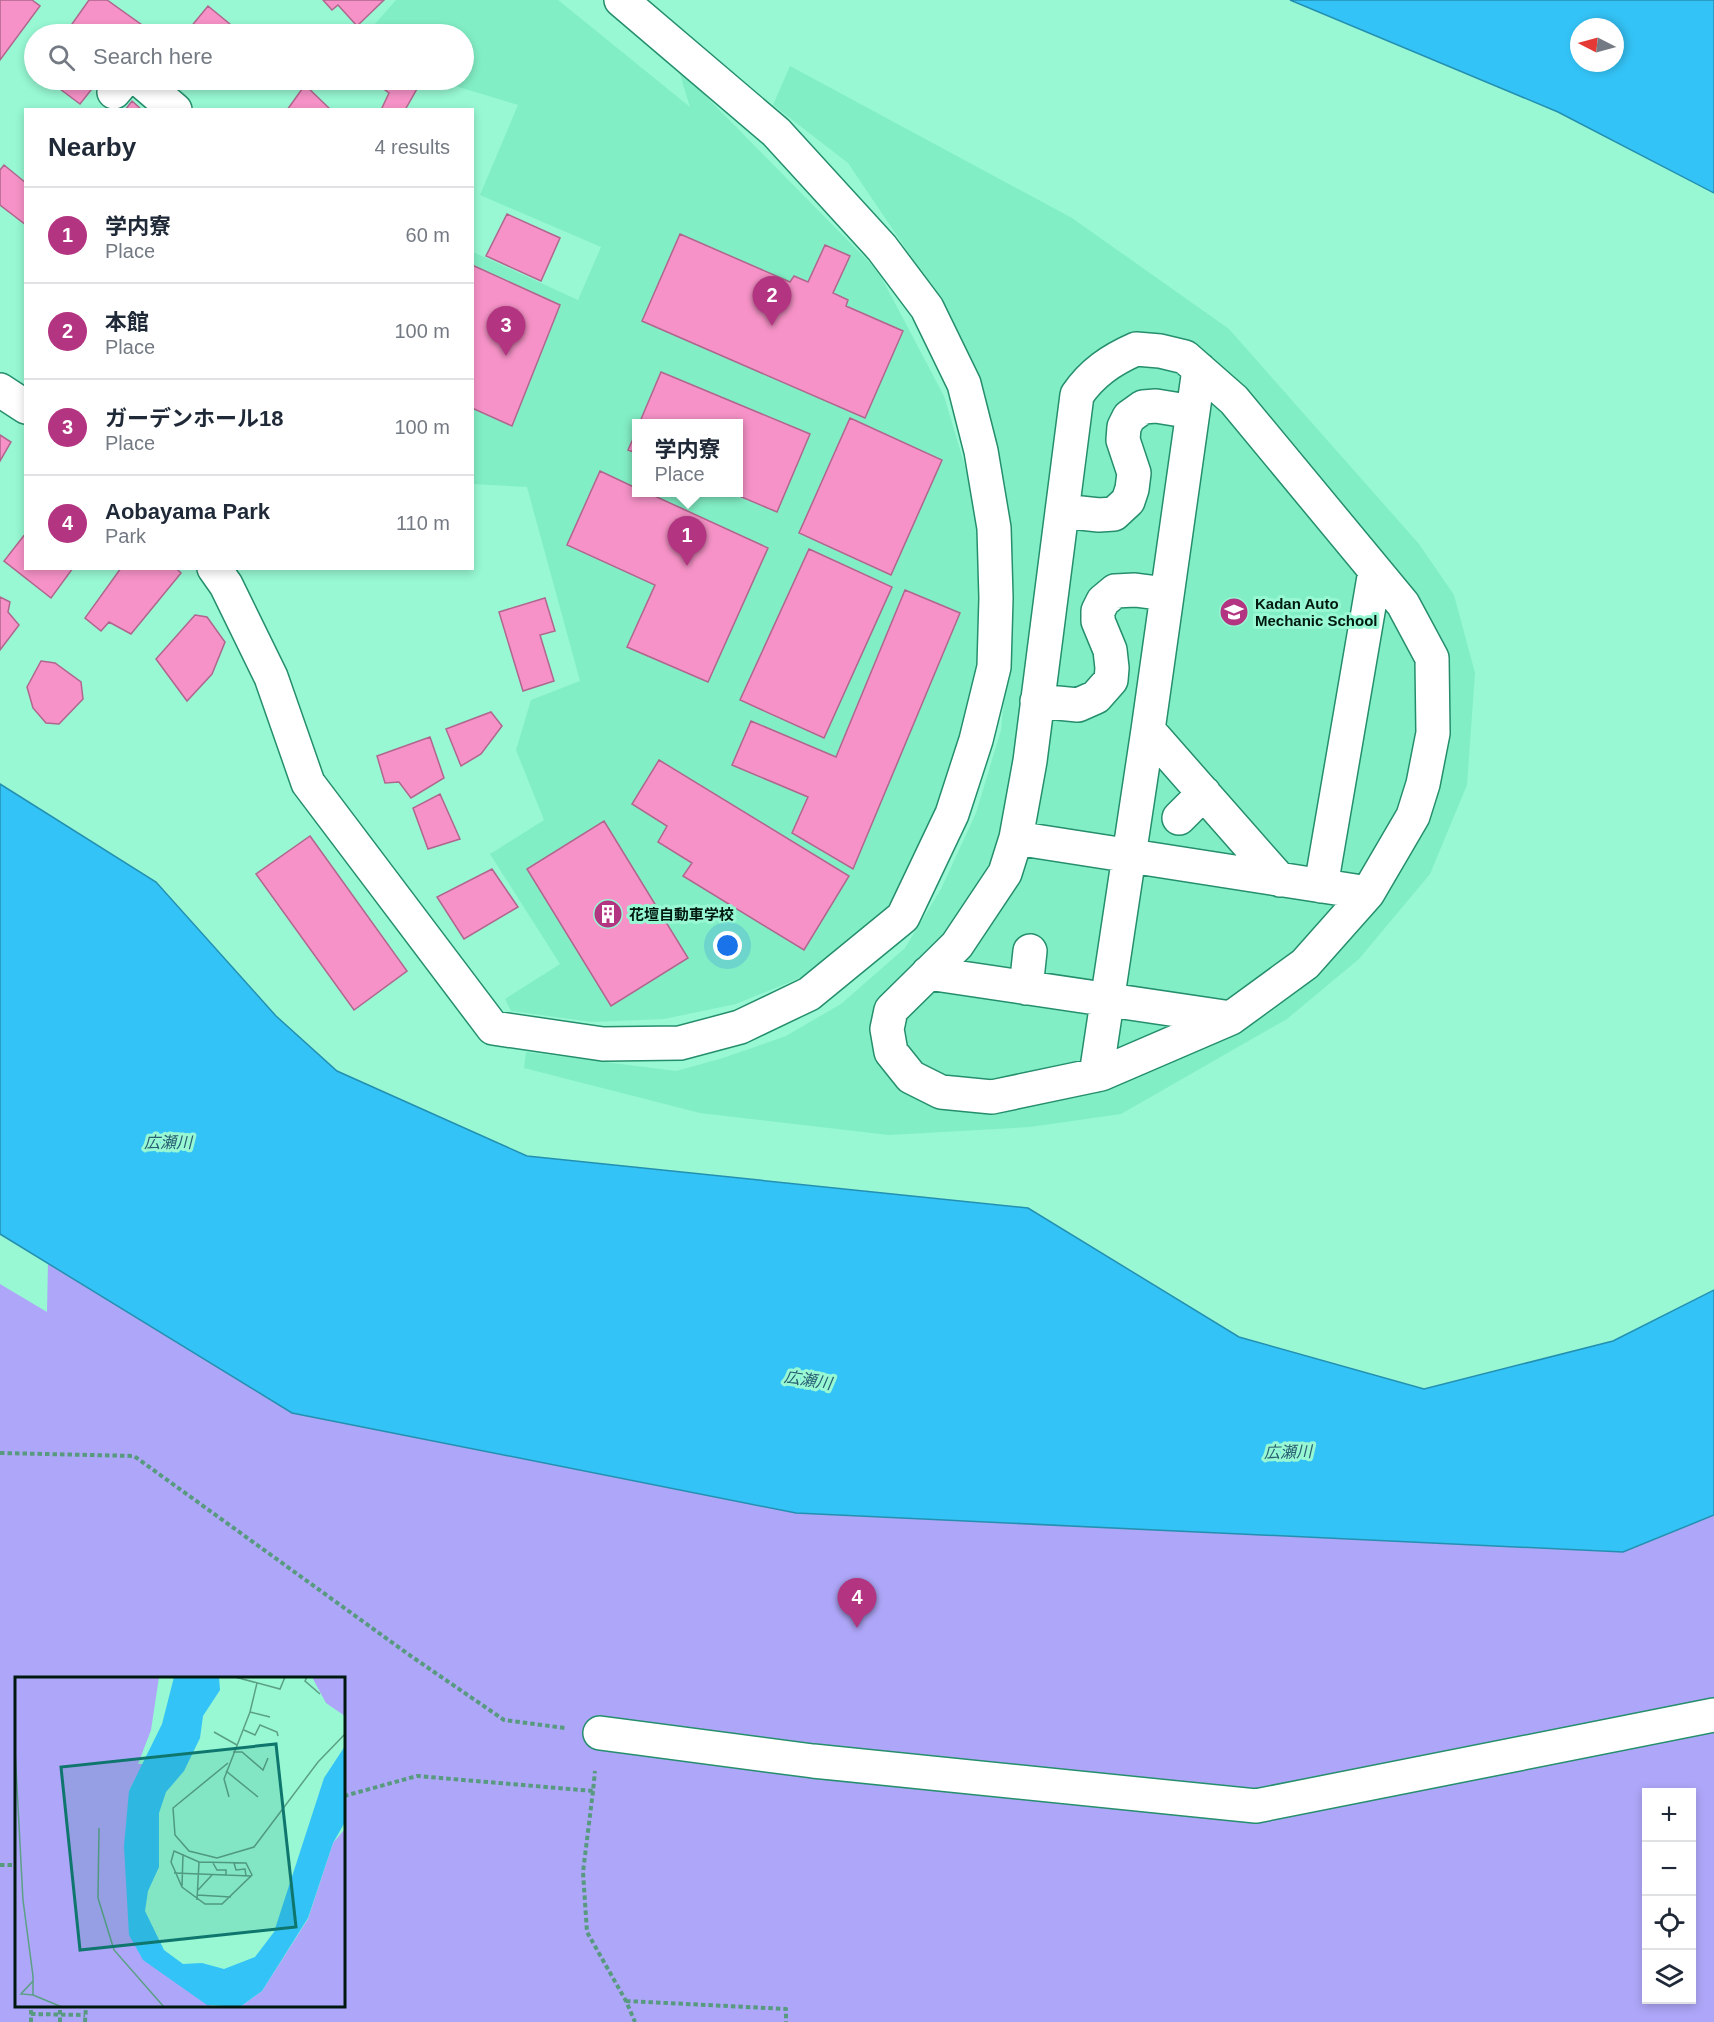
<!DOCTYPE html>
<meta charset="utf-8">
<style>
body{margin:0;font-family:Arial,"Noto Sans JP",sans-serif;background:#f6f6f7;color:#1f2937}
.controls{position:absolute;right:18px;bottom:18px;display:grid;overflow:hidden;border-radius:0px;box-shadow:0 3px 9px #0003}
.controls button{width:54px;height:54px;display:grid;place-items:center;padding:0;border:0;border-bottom:2px solid #e0e1e3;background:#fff;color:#1f2937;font:30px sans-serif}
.compass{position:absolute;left:1570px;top:18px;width:54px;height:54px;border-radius:50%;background:#fff;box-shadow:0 3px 9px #0003;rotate:276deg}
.you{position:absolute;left:728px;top:946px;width:21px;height:21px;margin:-15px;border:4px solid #fff;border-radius:50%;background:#1a73e8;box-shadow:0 0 0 9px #1a73e833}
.badge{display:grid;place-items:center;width:39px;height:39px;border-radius:50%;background:#b33481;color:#fff;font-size:20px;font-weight:700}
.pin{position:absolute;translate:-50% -50px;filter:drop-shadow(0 2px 3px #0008)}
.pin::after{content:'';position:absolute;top:32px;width:21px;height:18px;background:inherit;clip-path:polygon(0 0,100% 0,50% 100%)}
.popup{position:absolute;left:632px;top:419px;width:111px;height:78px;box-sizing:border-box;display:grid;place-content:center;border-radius:0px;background:#fff;filter:drop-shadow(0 2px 4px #0005);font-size:20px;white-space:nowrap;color:#747a83}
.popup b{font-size:22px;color:#1f2937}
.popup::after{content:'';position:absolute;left:50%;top:100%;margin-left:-12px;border:12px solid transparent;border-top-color:#fff}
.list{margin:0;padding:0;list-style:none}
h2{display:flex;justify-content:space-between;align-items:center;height:78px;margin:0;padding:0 24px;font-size:26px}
h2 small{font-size:20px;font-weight:400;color:#747a83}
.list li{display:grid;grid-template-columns:39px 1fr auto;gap:18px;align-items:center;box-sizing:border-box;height:96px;padding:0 24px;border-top:2px solid #e0e1e3}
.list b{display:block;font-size:22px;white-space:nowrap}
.list p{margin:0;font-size:20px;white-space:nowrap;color:#747a83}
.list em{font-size:20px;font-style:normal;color:#747a83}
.icon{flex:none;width:33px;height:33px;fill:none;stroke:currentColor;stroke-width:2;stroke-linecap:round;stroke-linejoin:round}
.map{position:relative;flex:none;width:1714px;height:2022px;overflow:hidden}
.search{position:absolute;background:#fff;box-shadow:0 3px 9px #0003;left:24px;top:24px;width:450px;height:66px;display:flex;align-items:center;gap:15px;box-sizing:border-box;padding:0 21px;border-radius:33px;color:#747a83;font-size:22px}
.panel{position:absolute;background:#fff;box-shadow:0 3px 9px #0003;left:24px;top:108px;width:450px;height:462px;border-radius:0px}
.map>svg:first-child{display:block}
.built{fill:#82eec5;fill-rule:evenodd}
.green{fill:#aea6f8;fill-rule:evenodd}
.water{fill:#34c3f6;stroke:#2490b1;stroke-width:1.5;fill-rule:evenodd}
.building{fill:#f692c7;stroke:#b0668e;stroke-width:1.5}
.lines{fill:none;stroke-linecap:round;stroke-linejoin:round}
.minor-casing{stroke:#258e6d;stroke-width:36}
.path{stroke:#579a80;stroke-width:4;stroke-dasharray:4.5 3;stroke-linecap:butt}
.minor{stroke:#fff;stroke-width:33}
.labels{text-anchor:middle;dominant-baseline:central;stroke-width:6;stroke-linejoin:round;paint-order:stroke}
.poi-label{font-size:15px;font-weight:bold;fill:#001910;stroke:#97f8d3;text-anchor:start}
.water-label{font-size:16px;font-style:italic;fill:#285e73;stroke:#97f8d3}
.inset-road{fill:none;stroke:#5b9f85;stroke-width:1.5}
.view{fill:#0f766e;fill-opacity:0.15;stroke:#0f766e;stroke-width:3}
.inset-edge{fill:none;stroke:#001910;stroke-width:3}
</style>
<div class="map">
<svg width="1714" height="2022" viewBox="0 0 1714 2022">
<rect width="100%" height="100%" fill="#97f8d3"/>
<!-- built -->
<path class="built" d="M396 0H558L690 107 678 68 878 271 944 396 979 513 982 665 945 795 888 908 807 975 736 1004 664 1019 592 1022 511 1011 505 999 560 964 490 854 544 820 516 750 531 700 580 681 527 487 473 484V252L578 300 601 247 480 195 518 105 435 80H464V34H366ZM636 424H738V492H636Z
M790 66 1072 218 1229 329 1419 544 1454 595 1475 673 1467 785 1430 874 1359 959 1287 1019 1121 1114 1030 1127 889 1135 700 1113 524 1068 526 1052 676 1071 723 1058 786 1036 841 1004 905 948 941 889 976 813 1001 730 1011 628 978 392 929 283 848 163 773 105Z"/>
<!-- green -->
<path class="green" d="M48 1263 292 1413 1623 1552 1714 1515V2022H0V1284L47 1312ZM16 1678H344V2006H16ZM1646 1792H1692V2000H1646Z"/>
<!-- water -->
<path class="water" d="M1290 0H1714V193L1558 112ZM1579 27H1615V63H1579Z
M0 784 156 882 276 1016 337 1071 527 1156 1028 1208 1239 1337 1424 1389 1613 1341 1714 1290V1515L1623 1552 796 1513 292 1413 0 1234Z"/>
<!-- building -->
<path class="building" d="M0 0H32L40 6 0 60Z
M89 0H107L142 25 136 34H87L72 24Z
M323 0H384L357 26 338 5 332 10Z
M208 6 242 34H185Z
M48 80H99L80 104Z
M377 80H405L418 87 405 110H381L389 93 377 84Z
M305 85 331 110H287Z
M132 101 142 110H125Z
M4 165 26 183V225L0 205V170Z
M507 214 560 238 541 281 486 256Z
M680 234 790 282 794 276 808 282 825 245 850 256 833 293 848 300 846 306 903 331 865 418 642 321Z
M472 265 560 305 512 426 472 408Z
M661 372 810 434 777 512 730 492H738V424H639Z
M850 418 942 460 891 575 799 533Z
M636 432V453L628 450Z
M0 435 11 442 0 461Z
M600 471 636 488V492H646L768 548 708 682 627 647 655 585 567 545Z
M26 533V568H73L51 598 4 561Z
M809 549 892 587 824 738 740 700Z
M121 568H176L181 573 131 634 109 622 101 631 85 618Z
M905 590 960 613 853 869 792 833 808 797 732 765 751 721 836 757Z
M0 597 10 602 8 612 19 625 0 650Z
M545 598 555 631 540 635 554 681 523 691 499 612Z
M195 615 207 617 225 642 212 674 187 701 156 659Z
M41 661 55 663 81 682 83 699 59 724 46 723 33 708 27 687Z
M491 712 502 726 481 754 461 766 446 729Z
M430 737 444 778 411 798 399 782 385 783 377 756Z
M659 760 849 876 804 950 683 876 692 863 658 842 667 826 632 804Z
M440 794 460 839 428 849 413 808Z
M604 821 688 958 611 1006 527 869Z
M310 836 407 971 354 1010 256 874Z
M492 869 518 907 464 939 437 897Z"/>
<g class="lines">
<!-- minor casing -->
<g class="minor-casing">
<path id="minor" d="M140 80 175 110
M114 92 124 80
M1136 349 1160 351 1185 357 1234 400 1403 604 1432 658 1433 733 1423 784 1413 816 1368 893 1305 964 1231 1018 1101 1074 992 1097 941 1092 911 1077 891 1052 887 1029 891 1010 957 945 1005 873 1016 838 1030 761 1077 395C1092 373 1111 360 1136 349Z
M0 390 26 407
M1062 511 1099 515 1114 514 1128 501 1132 489 1134 473 1123 440 1124 427 1129 417 1143 407 1156 406 1193 412
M214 568 226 585 271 677 308 783 493 1028 603 1044 680 1043 740 1027 809 994 903 917 952 814 976 740 994 667 996 598 994 528 981 451 964 384 927 308 882 248 776 132 621 0
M1037 701 1078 705 1096 697 1111 680 1112 668 1110 650 1098 621V611L1103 601 1115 591 1135 590 1166 594
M1148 730 1280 880
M1179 818 1204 793
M1016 838 1368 893
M1321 886 1375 571
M928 973 1231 1018
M1026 988 1030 951
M1096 1075 1148 730 1199 369
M600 1733 813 1761 1256 1806 1714 1715"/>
</g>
<!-- path -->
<path class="path" d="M0 1453 134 1456 408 1654 504 1720 565 1728
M593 1791 583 1872 587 1932 626 2001 635 2022
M344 1796 417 1776 593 1791 595 1771
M0 1865H16
M626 2001 786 2009V2022
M31 2014 85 2015
M31 2022V2006
M60 2022V2006
M85 2022 86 2006"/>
<!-- minor -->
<use href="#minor" class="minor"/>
</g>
<!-- icons -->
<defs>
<g id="university-disc" transform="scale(1.5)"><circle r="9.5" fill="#b33481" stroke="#97f8d3"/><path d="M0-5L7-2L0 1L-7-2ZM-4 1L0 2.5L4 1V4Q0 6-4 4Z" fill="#fff"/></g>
<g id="building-disc" transform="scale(1.5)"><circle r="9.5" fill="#b33481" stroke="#97f8d3"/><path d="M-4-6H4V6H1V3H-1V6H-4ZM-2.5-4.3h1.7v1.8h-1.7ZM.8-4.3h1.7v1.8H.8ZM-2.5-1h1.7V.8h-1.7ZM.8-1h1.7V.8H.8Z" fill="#fff"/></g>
</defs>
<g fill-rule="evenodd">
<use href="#university-disc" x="1234" y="612"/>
<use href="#building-disc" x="608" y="914"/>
</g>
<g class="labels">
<!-- poi labels -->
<g class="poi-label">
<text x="1255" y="603">Kadan Auto<tspan x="1255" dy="17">Mechanic School</tspan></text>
<text x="629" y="914">花壇自動車学校</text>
</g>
<!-- water labels -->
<g class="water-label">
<text x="168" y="1142">広瀬川</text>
<text transform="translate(808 1380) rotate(9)">広瀬川</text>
<text transform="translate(1288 1452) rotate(-1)">広瀬川</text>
</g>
</g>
<!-- overview -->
<g transform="translate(15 1677)">
<rect width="330" height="330" fill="#97f8d3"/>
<path d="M0 0H144L136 53 123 87H128L114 114V258L167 308 198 330H0ZM297 0H330V39L311 26ZM330 152V330H225L247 314 293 242 318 166Z" fill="#aea6f8"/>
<path d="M159 0H204L205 13 188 39 185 61 169 94 151 115 144 136V190L133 214 130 234 149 273 168 287 187 286 209 292 240 280 259 255 309 101 330 69V145L318 166 293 241 247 314 225 330 192 328 128 283 114 258 109 169 114 114 147 47Z" fill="#34c3f6"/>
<path class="inset-road" d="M220 0 265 12 270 0M292 0 290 4 305 17M235 35 255 40M229 53 240 58 245 48 262 55 263 59M199 55 222 68M0 73 8 223 18 299V318L6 317 18 304M218 75H227L248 93 253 81M213 86 158 131 160 158 174 174 202 181 239 170 303 85 330 57M211 94 243 120M214 120 209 102 235 35 242 6M84 151 83 221 99 273 149 330M159 174 184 185 231 186 237 198 207 227H190L167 210 156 185ZM198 186 202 193H211V198M219 186 221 193 230 192 231 199M159 196 236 199M167 209 168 177M183 213 197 198M182 218 216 220M182 223 184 185M18 318 47 330"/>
<path class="view" d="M261 67 281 250 65 273 46 90Z"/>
<rect width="330" height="330" class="inset-edge"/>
</g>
</svg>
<div class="controls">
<button>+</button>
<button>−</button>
<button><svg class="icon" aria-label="locate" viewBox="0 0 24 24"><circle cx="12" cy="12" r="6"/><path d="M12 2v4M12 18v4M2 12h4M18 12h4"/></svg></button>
<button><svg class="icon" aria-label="layers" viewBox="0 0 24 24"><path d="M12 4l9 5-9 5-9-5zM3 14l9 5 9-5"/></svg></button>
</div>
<svg class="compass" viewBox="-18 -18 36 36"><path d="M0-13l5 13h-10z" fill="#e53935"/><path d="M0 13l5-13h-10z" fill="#747a83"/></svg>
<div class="you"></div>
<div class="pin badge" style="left:687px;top:566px">1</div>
<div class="popup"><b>学内寮</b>Place</div>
<div class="pin badge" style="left:772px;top:326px">2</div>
<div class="pin badge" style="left:506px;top:356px">3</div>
<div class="pin badge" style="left:857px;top:1628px">4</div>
<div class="search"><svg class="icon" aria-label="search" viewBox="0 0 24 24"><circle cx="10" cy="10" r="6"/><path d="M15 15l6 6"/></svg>Search here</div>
<section class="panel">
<h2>Nearby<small>4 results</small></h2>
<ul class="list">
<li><span class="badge">1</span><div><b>学内寮</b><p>Place</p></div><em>60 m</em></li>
<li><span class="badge">2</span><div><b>本館</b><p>Place</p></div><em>100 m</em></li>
<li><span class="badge">3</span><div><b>ガーデンホール18</b><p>Place</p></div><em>100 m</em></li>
<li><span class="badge">4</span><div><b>Aobayama Park</b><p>Park</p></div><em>110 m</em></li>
</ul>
</section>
</div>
